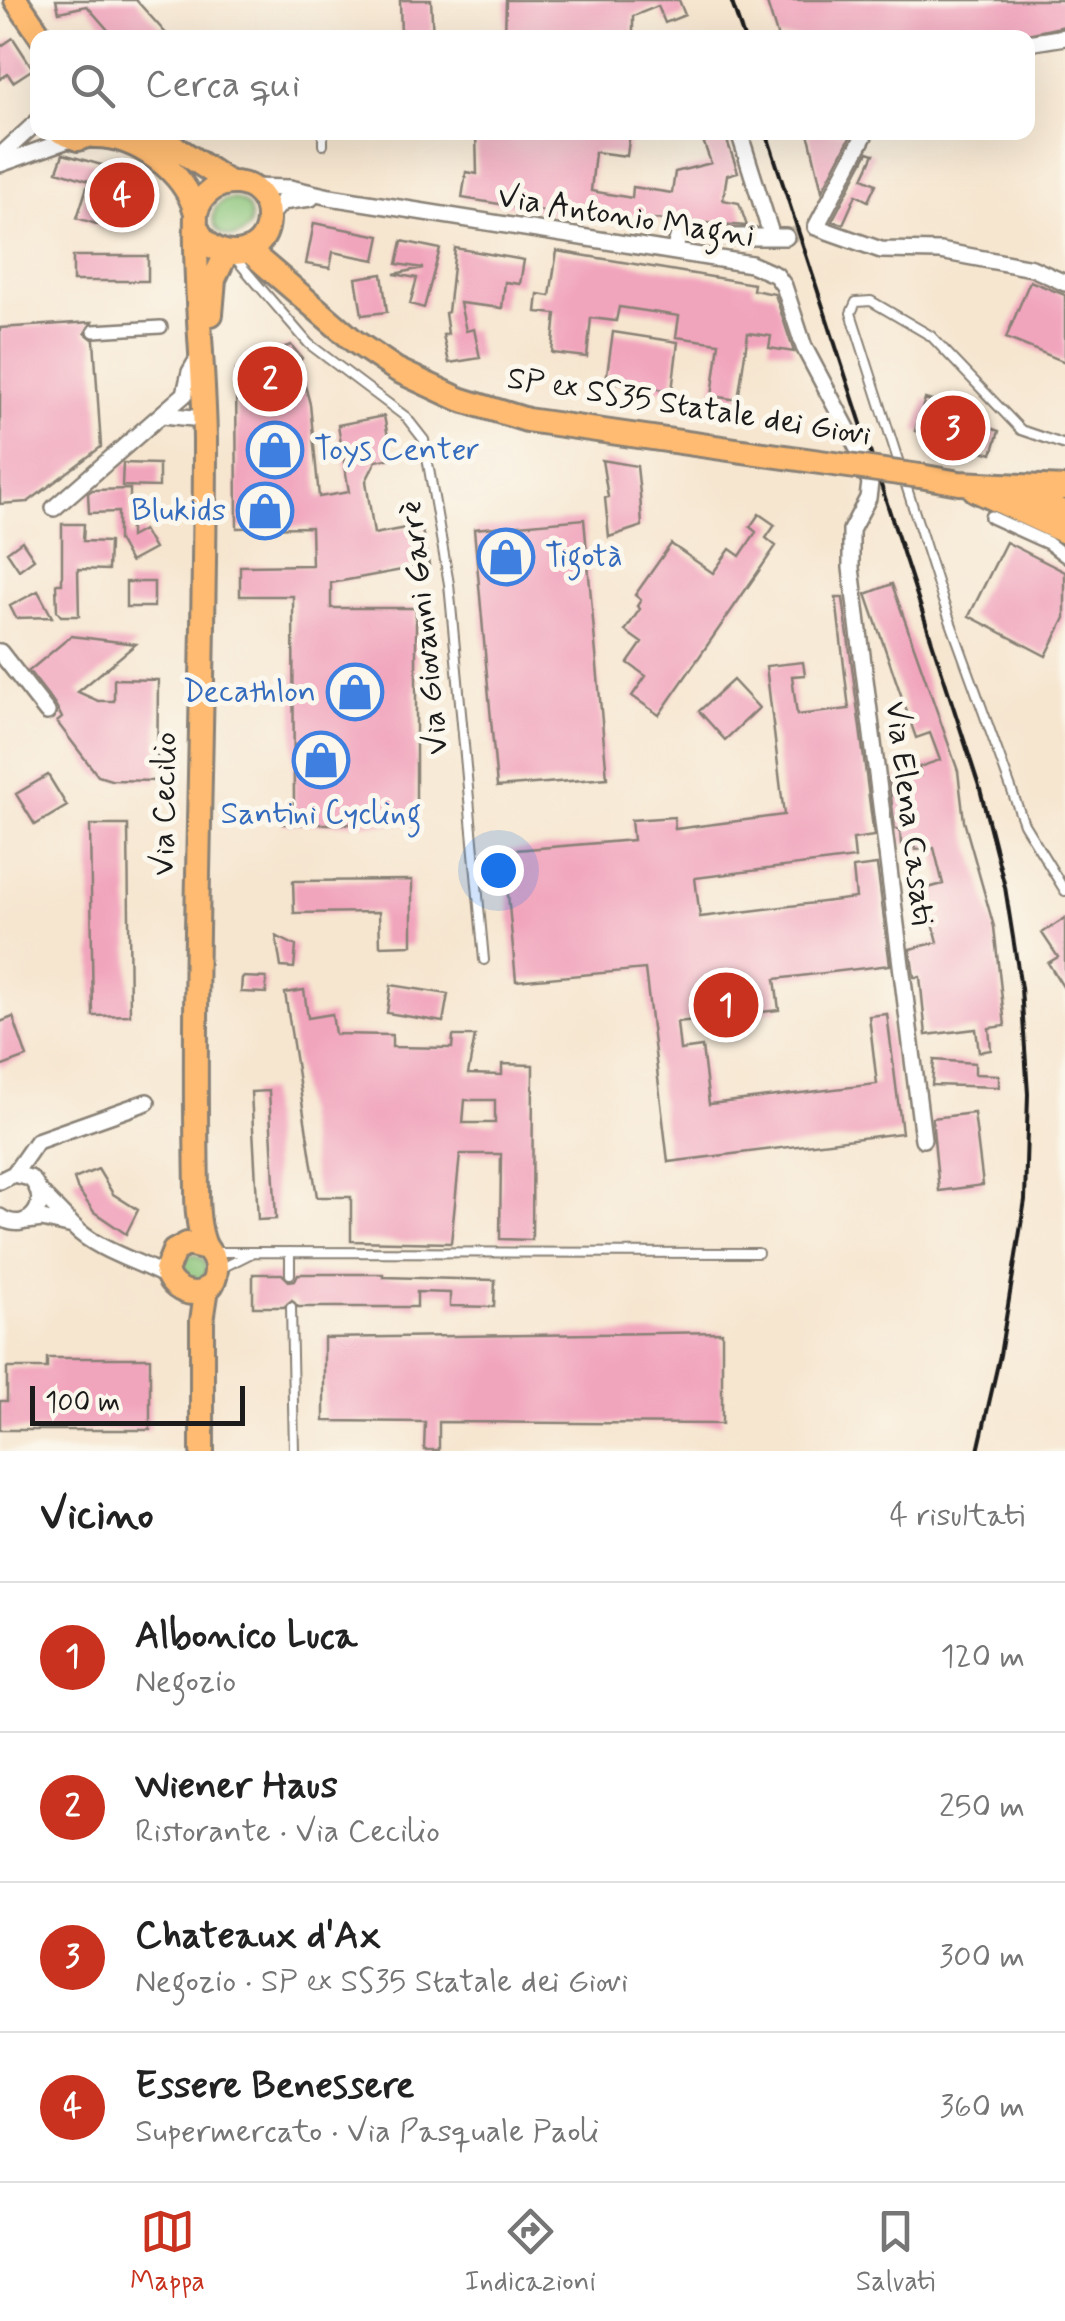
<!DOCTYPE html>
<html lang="it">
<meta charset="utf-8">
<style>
body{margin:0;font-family:Mynerve,sans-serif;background:#f2f2f2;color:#222}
.scale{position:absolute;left:30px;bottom:25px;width:215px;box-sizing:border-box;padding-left:10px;border:5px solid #1c1c1c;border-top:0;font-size:28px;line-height:35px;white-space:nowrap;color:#1c1c1c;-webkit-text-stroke:8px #fbf7ec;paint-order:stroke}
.you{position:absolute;left:498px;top:870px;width:35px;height:35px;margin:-25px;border:8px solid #fff;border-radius:50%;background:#1a73e8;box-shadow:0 0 0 15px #1a73e833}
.badge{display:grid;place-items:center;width:65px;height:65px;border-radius:50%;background:#c8321e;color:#fff;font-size:32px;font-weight:700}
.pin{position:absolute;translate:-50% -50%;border:5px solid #fff;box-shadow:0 2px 10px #0006}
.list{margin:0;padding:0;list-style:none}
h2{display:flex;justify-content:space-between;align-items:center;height:130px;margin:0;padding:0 40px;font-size:42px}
h2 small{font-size:32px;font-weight:400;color:#767676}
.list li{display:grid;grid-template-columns:65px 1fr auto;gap:30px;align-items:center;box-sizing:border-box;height:150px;padding:0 40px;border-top:2px solid #e0e0e0}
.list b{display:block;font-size:38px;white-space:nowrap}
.list p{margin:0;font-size:32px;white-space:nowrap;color:#767676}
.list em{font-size:32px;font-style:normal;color:#767676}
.icon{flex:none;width:55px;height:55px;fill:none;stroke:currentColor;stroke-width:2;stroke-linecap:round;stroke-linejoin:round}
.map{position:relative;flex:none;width:1065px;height:1451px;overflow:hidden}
.search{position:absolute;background:#fff;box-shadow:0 10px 40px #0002;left:30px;right:30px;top:30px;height:110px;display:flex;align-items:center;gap:25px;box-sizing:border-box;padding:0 35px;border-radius:20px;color:#767676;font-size:38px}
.sheet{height:730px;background:#fff}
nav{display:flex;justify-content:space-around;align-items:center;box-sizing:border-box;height:140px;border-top:2px solid #e0e0e0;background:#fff;font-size:28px;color:#767676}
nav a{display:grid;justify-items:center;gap:5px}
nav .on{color:#c8321e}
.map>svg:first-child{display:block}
.green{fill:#8ac479;stroke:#53704a;stroke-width:2.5}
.building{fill:#f1a5bd;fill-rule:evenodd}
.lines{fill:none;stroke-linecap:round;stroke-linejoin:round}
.minor-tunnel{stroke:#cabeac;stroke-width:15;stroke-dasharray:15 8;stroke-linecap:butt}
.service-casing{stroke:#898176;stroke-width:12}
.pedestrian-casing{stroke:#898176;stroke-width:16}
.minor-casing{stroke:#898176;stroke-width:20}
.primary-casing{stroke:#898176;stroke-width:28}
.service{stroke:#fff;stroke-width:8}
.pedestrian{stroke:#fff;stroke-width:11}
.minor{stroke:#fff;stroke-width:15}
.primary{stroke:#febb71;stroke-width:22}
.rail{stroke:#1c1c1c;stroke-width:4}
.primary-bridge-casing{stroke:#898176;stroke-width:28;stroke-linecap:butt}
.primary-bridge{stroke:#febb71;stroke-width:22}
.labels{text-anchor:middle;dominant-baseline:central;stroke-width:10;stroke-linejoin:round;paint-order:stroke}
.street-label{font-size:32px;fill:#1c1c1c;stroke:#fbf7ec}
.shop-label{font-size:32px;fill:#366cbe;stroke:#fbf7ec;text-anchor:start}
</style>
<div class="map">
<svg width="1065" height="1451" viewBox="0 0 1065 1451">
<rect width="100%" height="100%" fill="#fbf7ec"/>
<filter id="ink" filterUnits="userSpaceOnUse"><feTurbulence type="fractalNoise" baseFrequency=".01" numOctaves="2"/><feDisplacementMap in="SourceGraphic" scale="20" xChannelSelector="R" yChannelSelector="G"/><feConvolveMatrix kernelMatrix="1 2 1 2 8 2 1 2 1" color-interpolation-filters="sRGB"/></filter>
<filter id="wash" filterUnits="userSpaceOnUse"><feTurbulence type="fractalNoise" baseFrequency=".0048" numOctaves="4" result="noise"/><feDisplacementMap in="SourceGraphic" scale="40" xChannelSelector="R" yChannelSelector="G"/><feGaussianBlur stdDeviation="2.25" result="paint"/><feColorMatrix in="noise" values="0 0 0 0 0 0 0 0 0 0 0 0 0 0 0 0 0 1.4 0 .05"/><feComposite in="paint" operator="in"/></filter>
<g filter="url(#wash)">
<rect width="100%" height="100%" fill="#f6e6d0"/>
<!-- green -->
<path class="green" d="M213 218a19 19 0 1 1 38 0a19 19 0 1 1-38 0Z
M178 1269a14 14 0 1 1 28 0a14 14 0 1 1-28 0Z"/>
<g id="blocks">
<!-- building -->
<path class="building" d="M56 0H136L170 38H115L87 6 59 12Z
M400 0H431L433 38H401Z
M506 0H679L685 15 665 23 658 6 633 16V38H505Z
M766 0H1065V26L1009 38H778Z
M13 38 33 69 13 82 8 74 0 79V47Z
M476 132H630L627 156 595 152 591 191 632 198 633 187 672 193 675 172 711 163 700 132H724L738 172 727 175 723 200 739 203 747 226 652 219V224L628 220V225L462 198 466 172 477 174Z
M807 132H853L822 191 810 140Z
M868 152 874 154 863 178 876 184 868 201 856 195 843 224 832 221Z
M63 154 130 173 112 229 77 218 89 181 57 171Z
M314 223 380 236 375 260 333 252 330 268 306 264Z
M402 241 440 249 424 308 410 304 417 278 394 274 423 268 397 264Z
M455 248 524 260 520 284 505 282 502 308 460 303 466 331 474 329 480 358 449 363 443 335 448 334 445 313 448 312Z
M557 251 754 284 753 290 775 294 794 352 769 348 771 336 748 333 738 400 712 396 719 343 676 337 679 316 619 307 616 321 591 318 587 357 552 353 556 314 536 312 538 294 550 296Z
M73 256H148V281H73Z
M382 274 387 312 362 315 356 278Z
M1030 281 1065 295V362L1006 338Z
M92 322 85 333 94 340 101 447 28 502 0 504V328Z
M613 332 678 342 672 391 606 381Z
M291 345 302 358 299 363 310 404 319 497 349 492 338 425 384 416 392 458 376 461 366 481 374 534 421 525 429 565 331 583V608H416V824H283V810H294L293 596H240V566L312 565 311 527 237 528 236 370 244 368V361Z
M925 399 984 417 981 425 999 431 992 454 915 431Z
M602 460 637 466 640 494 642 526 609 537 605 498 608 497Z
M123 463 159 464V487L122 486Z
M130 489V537L143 530 154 549 130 562 118 540V512L89 513 88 493 92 490Z
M759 514 775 525 766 538 776 546 659 715 632 696 646 676 628 663 642 643 625 631 640 609 637 606 641 600 635 595 671 544 713 573 730 549 740 556 756 532 750 527Z
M584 519 607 778 497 787 474 529Z
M62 524H84L83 541 109 542 108 570 78 569 79 616H61L57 611 56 584H62Z
M22 541 34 559 19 570 7 552Z
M1006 542 1065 572V618L1046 656 969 616Z
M126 582H154V607H126Z
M892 584 958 771 964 821 994 927 1005 1026 989 1028 991 1050 979 1052 976 1029 926 1035 920 977H914L910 949 938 942 924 889 943 884 934 848 915 850 914 842 901 844 900 829H895L889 780 920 776 919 767 940 760 930 733 916 738 866 594Z
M38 591 52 617 16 618 10 606Z
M836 598H843L874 836 853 839 855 858 695 878 700 917 856 898 853 868 877 865 890 965 775 979 779 1010 677 1022 680 1050 702 1047 709 1104 877 1084 869 1016 887 1014 902 1133 668 1162 645 969 516 981 504 851 633 840 631 820 674 817 675 829 784 815 766 666 803 662 805 675 792 676 797 715 849 709Z
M71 636 136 644 78 692 98 701H114V679L158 680 157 781 111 780 98 776 57 722 62 718 56 706 29 671Z
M733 680 759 708 725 740 699 711Z
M48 775 67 806 35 825 16 794Z
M90 825H128L130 1015 93 1016Z
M412 880V945L380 946 379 912 294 913 293 881Z
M1065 918V990L1048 963 1058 957 1042 933Z
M276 936 296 946 294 968 281 967Z
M242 977 266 978V993L241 992Z
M391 985 448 994 443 1022 387 1013Z
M304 990 308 1018 332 1014 335 1034 392 1035V1047L452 1048 453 1036H475L468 1074 502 1075V1064L533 1065 532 1240 500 1239 501 1154H460L451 1243 351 1241V1197H317L285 993ZM465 1100H495V1123H463Z
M13 1017 27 1057 0 1067V1022Z
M934 1060 975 1063V1074L999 1075V1087L932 1085Z
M269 1091 276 1219 258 1220 251 1092Z
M974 1113 983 1185 939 1191 932 1118Z
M98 1169 113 1194 138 1210 126 1234 94 1212 77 1188 74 1179Z
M253 1274H282L289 1281 295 1280 298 1274H383V1277L495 1280 494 1307 450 1306V1293L417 1292V1307H298L292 1300 284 1307H253Z
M722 1332V1424L439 1422V1450H424L425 1422 324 1421V1338Z
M47 1358H150V1430H0V1401H7V1368H47Z"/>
</g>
</g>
<g filter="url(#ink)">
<use href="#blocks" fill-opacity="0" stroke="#898176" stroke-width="2.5"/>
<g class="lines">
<!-- minor-tunnel -->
<path class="minor-tunnel" d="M786 237 816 227"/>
<!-- service casing -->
<g class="service-casing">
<path id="service" d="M323 132V145
M235 258 309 344 406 417 424 440 449 584 484 960
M1065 445 1021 430 931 336 871 301 856 302 851 313 943 601 1024 824 1065 891
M214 1252 758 1253
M290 1252V1274
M222 1268 250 1254
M291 1307 294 1451"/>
</g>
<!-- pedestrian casing -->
<g class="pedestrian-casing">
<path id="pedestrian" d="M94 331 161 327
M991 517 1048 543 1065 556"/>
</g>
<!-- minor casing -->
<g class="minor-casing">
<path id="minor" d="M1028 43 1065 37
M739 132 772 237
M866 132 816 227 881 250 940 251 1032 268 1065 283
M0 156 38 121
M0 164 74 138
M250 187 290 188 330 197 751 264 776 275 784 286 804 347 859 451 870 483 868 498 851 530V568L923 1139
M268 218 282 202 311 198
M674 251 679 235 689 231 734 237H786
M163 415 203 419
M54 508 185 394 190 372 200 355
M0 652 47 712
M14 1174 37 1141 147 1102
M0 1181 14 1174 30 1178C54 1202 29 1236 0 1217
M27 1221 42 1219 73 1226 40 1192
M73 1226C96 1250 138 1261 168 1277"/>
</g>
<!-- primary casing -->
<g class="primary-casing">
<path id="primary" d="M16 0 42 38
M61 132 78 139 99 132
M152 132 228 182
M93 136C136 135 185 171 196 213
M197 228C211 263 266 262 268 220 270 175 208 169 196 213 194 289 204 365 205 440 205 691 192 941 197 1191 197 1208 198 1227 204 1243 208 1253 217 1258 216 1270 215 1303 173 1298 166 1271L174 1251 187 1244 207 1249
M248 250 354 341 397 370 459 399 527 420 834 464
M211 314 214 279 226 254
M920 476 959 483 1065 488
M975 490 1065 532
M1015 494 1065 512
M202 1451V1321L207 1288"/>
</g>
<!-- service -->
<use href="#service" class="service"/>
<!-- pedestrian -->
<use href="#pedestrian" class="pedestrian"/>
<!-- minor -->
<use href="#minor" class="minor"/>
<!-- primary -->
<use href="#primary" class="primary"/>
<!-- rail -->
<path class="rail" d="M731 0 744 38
M766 132 980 789 1005 887 1021 988 1028 1094 1025 1200 1000 1355 978 1451"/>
<!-- primary-bridge casing -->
<g class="primary-bridge-casing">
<path id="primary-bridge" d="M834 464 920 476"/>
</g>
<!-- primary-bridge -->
<use href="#primary-bridge" class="primary-bridge"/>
</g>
</g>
<!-- icons -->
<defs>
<g id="shop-ring" transform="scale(2.875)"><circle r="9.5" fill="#fbf7ec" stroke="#3f7fe0" stroke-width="1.5"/><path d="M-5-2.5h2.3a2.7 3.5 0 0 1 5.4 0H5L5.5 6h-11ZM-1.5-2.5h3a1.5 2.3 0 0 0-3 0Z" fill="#3f7fe0"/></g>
</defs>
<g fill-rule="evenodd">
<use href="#shop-ring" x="275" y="450"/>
<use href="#shop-ring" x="265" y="511"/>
<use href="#shop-ring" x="506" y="557"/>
<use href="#shop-ring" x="355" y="692"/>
<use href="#shop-ring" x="321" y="760"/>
</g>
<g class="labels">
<!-- street labels -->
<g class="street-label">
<text transform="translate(626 217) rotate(9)">Via Antonio Magni</text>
<text transform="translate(689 407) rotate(9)">SP ex SS35 Statale dei Giovi</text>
<text transform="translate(425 628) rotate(-96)">Via Giovanni Garrè</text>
<text transform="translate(165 804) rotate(-89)">Via Cecilio</text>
<text transform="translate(909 813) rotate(83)">Via Elena Casati</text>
</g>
<!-- shop labels -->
<g class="shop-label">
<text x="314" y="450">Toys Center</text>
<text x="226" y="511" text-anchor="end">Blukids</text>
<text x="545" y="557">Tigotà</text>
<text x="316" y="692" text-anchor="end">Decathlon</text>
<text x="321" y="814" text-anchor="middle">Santini Cycling</text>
</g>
</g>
</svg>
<div class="scale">100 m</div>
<div class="you"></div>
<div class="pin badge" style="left:726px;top:1005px">1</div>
<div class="pin badge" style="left:270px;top:379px">2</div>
<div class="pin badge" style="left:953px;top:428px">3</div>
<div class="pin badge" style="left:122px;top:195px">4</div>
<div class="search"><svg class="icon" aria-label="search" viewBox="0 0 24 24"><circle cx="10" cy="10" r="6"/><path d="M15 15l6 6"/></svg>Cerca qui</div>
</div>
<section class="sheet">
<h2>Vicino<small>4 risultati</small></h2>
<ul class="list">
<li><span class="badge">1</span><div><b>Albonico Luca</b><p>Negozio</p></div><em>120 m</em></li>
<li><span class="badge">2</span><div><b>Wiener Haus</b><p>Ristorante · Via Cecilio</p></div><em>250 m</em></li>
<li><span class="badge">3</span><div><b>Chateaux d'Ax</b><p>Negozio · SP ex SS35 Statale dei Giovi</p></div><em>300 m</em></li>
<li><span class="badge">4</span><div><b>Essere Benessere</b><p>Supermercato · Via Pasquale Paoli</p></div><em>360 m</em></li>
</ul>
</section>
<nav>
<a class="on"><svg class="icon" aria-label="map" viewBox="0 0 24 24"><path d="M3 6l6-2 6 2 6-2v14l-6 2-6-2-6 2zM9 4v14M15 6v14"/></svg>Mappa</a>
<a><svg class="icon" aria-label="directions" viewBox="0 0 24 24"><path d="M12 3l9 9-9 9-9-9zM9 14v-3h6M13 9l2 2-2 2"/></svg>Indicazioni</a>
<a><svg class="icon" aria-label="saved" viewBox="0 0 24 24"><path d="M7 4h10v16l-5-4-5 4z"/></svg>Salvati</a>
</nav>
